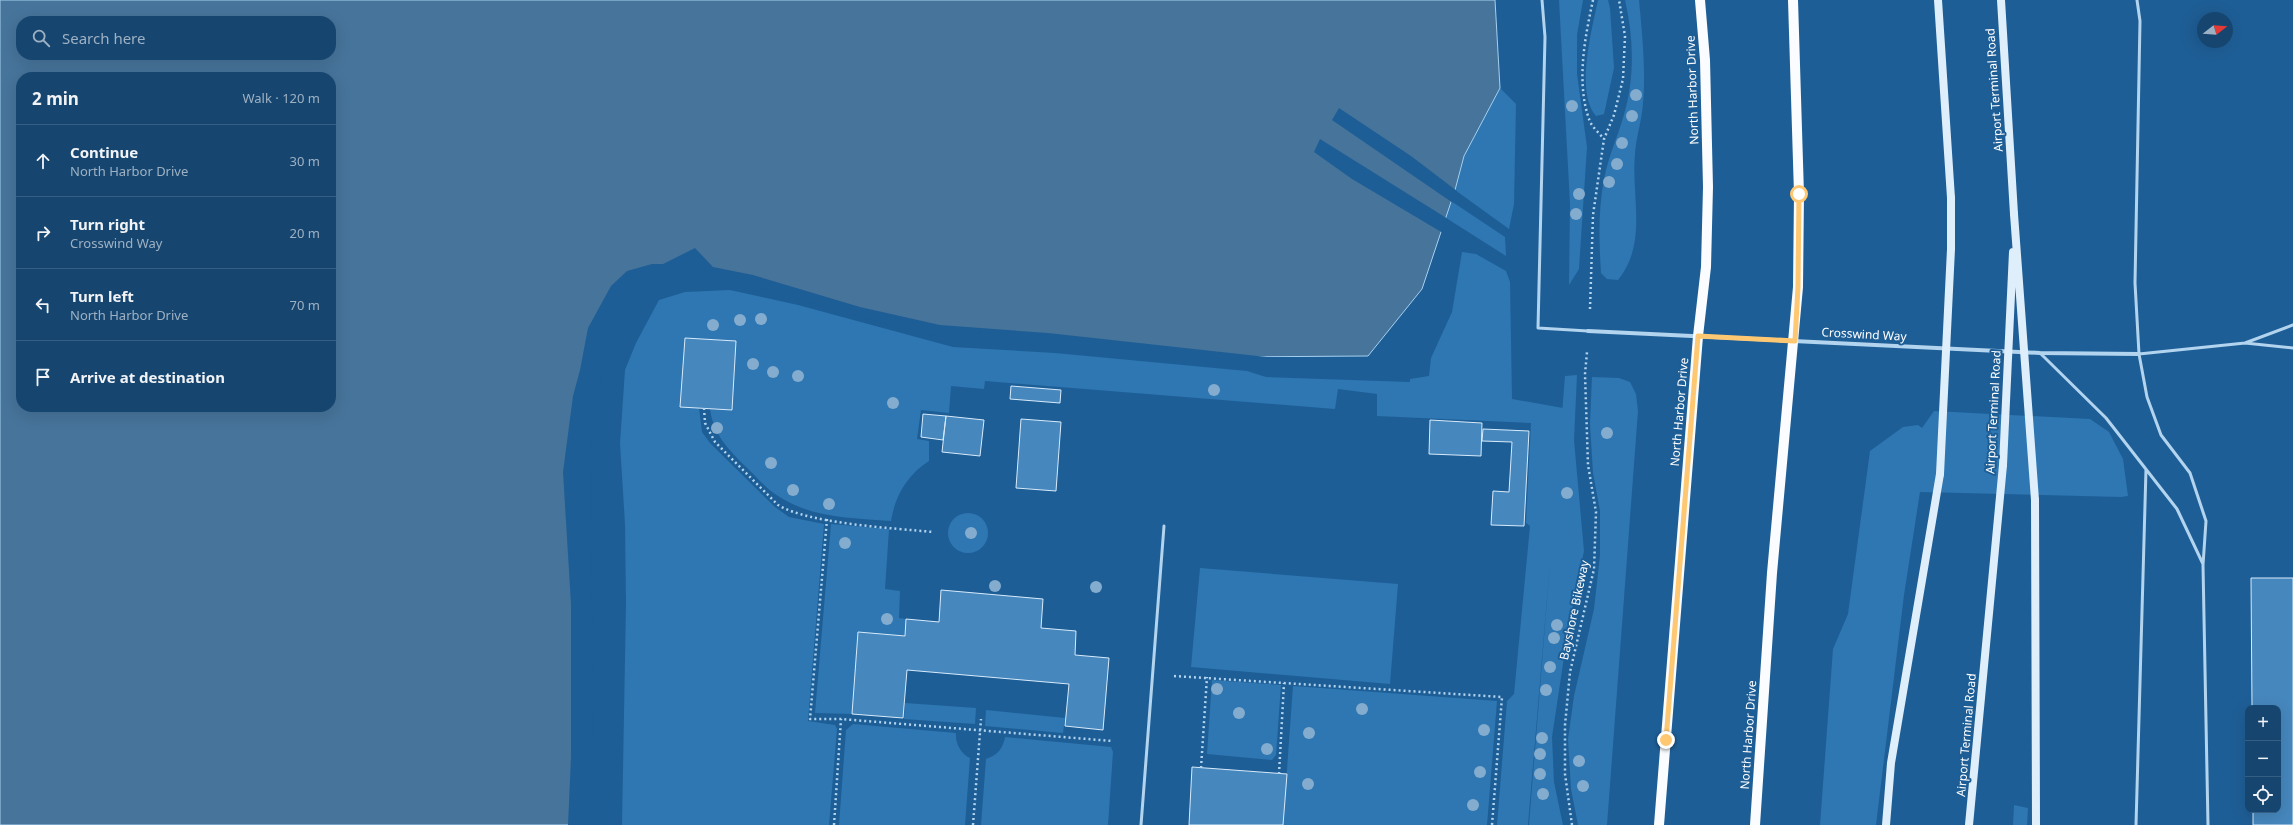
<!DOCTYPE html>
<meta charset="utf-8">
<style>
body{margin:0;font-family:"Noto Sans",sans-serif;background:#235078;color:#f1f3f6}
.controls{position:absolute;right:12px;bottom:12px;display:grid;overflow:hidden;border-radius:8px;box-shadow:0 4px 16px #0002}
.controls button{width:36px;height:36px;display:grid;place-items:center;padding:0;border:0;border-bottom:1px solid #355e83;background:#164670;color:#f1f3f6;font:20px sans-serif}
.compass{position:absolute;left:2197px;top:12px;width:36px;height:36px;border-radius:50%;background:#164670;box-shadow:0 4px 16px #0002;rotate:73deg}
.stop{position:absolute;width:12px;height:12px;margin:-9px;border:3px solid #fec771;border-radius:50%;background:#fff}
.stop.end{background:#fec771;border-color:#fff;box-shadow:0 1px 4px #0008}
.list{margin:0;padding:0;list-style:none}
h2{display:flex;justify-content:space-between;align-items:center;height:52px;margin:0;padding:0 16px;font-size:17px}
h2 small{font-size:13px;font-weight:400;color:#9eb1c3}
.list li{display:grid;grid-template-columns:26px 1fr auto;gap:12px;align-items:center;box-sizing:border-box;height:72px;padding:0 16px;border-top:1px solid #355e83}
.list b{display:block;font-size:15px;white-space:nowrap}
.list p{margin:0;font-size:13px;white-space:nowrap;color:#9eb1c3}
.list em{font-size:13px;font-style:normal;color:#9eb1c3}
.icon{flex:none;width:22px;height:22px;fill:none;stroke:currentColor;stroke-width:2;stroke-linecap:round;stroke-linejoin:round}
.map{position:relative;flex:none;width:2293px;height:825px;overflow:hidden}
.search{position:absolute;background:#164670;box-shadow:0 4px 16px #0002;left:16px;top:16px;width:320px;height:44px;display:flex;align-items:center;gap:10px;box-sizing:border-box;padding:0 14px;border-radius:16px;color:#9eb1c3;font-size:15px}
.panel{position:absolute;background:#164670;box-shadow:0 4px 16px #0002;left:16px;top:72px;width:320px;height:340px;border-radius:16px}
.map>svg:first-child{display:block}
.green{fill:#2e77b2}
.water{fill:#47749b;stroke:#a5d0f1;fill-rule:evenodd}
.pier{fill:#1e5e96}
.building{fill:#4687bd;stroke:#d8ebfb}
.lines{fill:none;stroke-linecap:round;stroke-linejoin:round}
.path{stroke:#b2d4ef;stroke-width:2.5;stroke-dasharray:2 3;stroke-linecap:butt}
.service{stroke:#b2d4ef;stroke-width:3}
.minor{stroke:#b2d4ef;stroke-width:4}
.secondary{stroke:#dfeefb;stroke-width:8}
.primary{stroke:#fafcff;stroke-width:10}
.secondary-bridge{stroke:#dfeefb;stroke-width:8}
.tree{fill:#84acce}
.route{stroke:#fec771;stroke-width:5}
.labels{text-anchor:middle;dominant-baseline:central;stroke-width:4;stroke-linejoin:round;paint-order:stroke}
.street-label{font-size:12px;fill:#fff;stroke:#1e5e96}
</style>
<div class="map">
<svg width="2293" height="825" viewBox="0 0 2293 825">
<rect width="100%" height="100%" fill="#1e5e96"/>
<!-- green -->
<path class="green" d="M1559 0H1583L1577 35V74L1587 147 1579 269 1569 285 1570 204Z
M1598 0H1608L1610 8 1614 68 1604 114 1596 116C1575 93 1592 29 1598 0Z
M1625 0H1639C1642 31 1646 73 1643 103 1642 120 1636 137 1635 154 1631 197 1648 243 1618 280L1607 279 1601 273C1599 241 1598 211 1604 179 1608 158 1617 138 1623 118 1635 79 1634 39 1625 0Z
M1500 88 1516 104 1514 204 1509 229 1455 190 1464 156Z
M1370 147 1505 237 1506 256 1402 190Z
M1462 252 1476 254 1506 271 1510 282 1512 399 1563 408 1528 825H1497L1507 701 1514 694 1530 526 1526 523 1531 423 1377 416V394L1338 389 1335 409 985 381 984 389 951 386 949 413 921 410 917 439 929 441V461C907 475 895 496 891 521 852 518 811 518 778 496 766 489 755 475 744 465 727 448 713 433 710 409L732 410 736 341 685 338 681 406 699 408 702 432 710 443 775 507 789 517 824 524 808 721 835 725 837 729 829 825H622L626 603 625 524 620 443 625 370 636 343 659 300 685 292 730 290 798 305 953 347 1055 353 1247 371 1266 377 1410 382V379L1429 376 1431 358 1452 312Z
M1577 375 1574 440 1584 551 1569 624 1552 737 1554 782 1563 825H1529L1565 376Z
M1592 377 1619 378 1630 382 1636 394 1638 411 1607 825H1578L1571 789 1568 739 1574 696 1594 609 1600 555V511L1593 473 1590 424Z
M1934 411 2090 419 2109 432 2123 459 2128 496 2121 497 1920 492 1904 595 1876 825H1820L1833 649 1848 614 1870 451 1903 427 1918 425 1922 428Z
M948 533a20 20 0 1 1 40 0a20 20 0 1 1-40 0Z
M831 524 889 529 885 589 900 591 899 618 906 619 905 636 858 632 852 714 815 713Z
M1200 568 1398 584 1390 684 1191 667Z
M1212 680 1281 685 1276 755 1272 760 1207 754Z
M1293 686 1497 701 1487 825H1283Z
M905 703 976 708 975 724 904 719Z
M986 710 1065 718 1063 733 985 726Z
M853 724 956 733C955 743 961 754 970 758L965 825H839L846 730Z
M1005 737 1111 747 1113 752 1108 825H981L986 759C998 755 1003 748 1005 737Z
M2014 805 2028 808 2027 825H2013Z"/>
<!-- water -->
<path class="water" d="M0 0H1495L1500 88 1464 156 1455 190 1422 289 1368 356 1230 357 924 333 750 283 655 281 632 304 603 355 589 445 588 825H0ZM21 21H331V55H21ZM21 77H331V407H21Z"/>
<!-- pier -->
<path class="pier" d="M1339 108 1411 156 1457 191 1453 203 1332 120Z
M1320 139 1448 219 1443 233 1352 179 1314 152Z
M695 248 713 267 753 275 860 307 940 325 1048 333 1267 357H1370L1229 359 924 335 750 285 656 283 634 305 605 356 591 445 593 761 590 825H568L571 757V604L563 472 573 396 580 370 588 328 611 286 627 271 652 264H663Z"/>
<!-- building -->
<path class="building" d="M685 338 736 341 732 410 680 407Z
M1011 386 1061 390 1060 403 1010 399Z
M923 414 946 416 943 440 921 437Z
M946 416 984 420 980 456 942 452Z
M1021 419 1061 422 1056 491 1016 488Z
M1430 420 1482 423 1481 456 1429 454Z
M1483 429 1529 431 1524 526 1491 525 1493 491 1509 492 1512 442 1482 441Z
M2251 578H2293V825H2253V810H2278V708H2252Z
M941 590 1043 599 1041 628 1076 631 1075 655 1109 658 1103 730 1065 726 1069 684 907 670 903 718 852 714 858 632 905 636 906 619 939 622Z
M1192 767 1287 774 1283 825H1189Z"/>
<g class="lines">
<!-- path -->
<path class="path" d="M1593 0C1585 37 1576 82 1589 119 1591 126 1599 133 1604 139
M1590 309 1593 215 1604 139 1614 115 1623 79 1625 36 1619 0
M704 408 705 423 715 442 778 505C810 524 893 528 933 532
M827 519 810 719H841L1112 741
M1174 676 1502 697 1492 825
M1201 768 1207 677
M1279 774 1284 683
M834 825 841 719
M973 825 981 719
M1572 825 1565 774V725L1570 672 1594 569 1596 512 1588 465 1585 374 1587 352"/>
<!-- service -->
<path class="service" d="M1542 0 1545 37 1538 328 1588 331
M2137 0 2140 21 2135 283 2139 354 2147 397 2161 435 2190 473 2206 521 2203 565 2208 825
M2293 325 2245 343 2293 348
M2040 353 2106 418 2177 509 2203 564
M2139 354 2245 343
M1141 825 1164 526
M2136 825 2146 469"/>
<!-- minor -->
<path class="minor" d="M1588 331 2040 353 2139 354"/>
<!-- secondary -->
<path class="secondary" d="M1938 0 1951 198
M2001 0 2014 214
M2035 500 2036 825
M1886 825 1891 763 1940 474
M1969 825 2003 465"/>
<!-- primary -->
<path class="primary" d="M1659 825 1698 336 1706 267 1708 187 1705 60 1700 0
M1755 825 1772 573 1798 287 1799 194 1793 0"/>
<!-- secondary-bridge -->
<path class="secondary-bridge" d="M2014 214 2035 500
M2003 465 2013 252
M1940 474 1951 249V198"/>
</g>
<!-- trees -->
<g class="tree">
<circle cx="1636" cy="95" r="6"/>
<circle cx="1572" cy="106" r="6"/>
<circle cx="1632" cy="116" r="6"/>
<circle cx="1622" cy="143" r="6"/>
<circle cx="1617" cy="164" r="6"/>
<circle cx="1609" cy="182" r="6"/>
<circle cx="1579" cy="194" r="6"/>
<circle cx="1576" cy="214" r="6"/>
<circle cx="761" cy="319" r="6"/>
<circle cx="740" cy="320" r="6"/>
<circle cx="713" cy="325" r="6"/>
<circle cx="753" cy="364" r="6"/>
<circle cx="773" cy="372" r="6"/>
<circle cx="798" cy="376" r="6"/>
<circle cx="1214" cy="390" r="6"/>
<circle cx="893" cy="403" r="6"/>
<circle cx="717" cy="428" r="6"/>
<circle cx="1607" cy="433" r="6"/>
<circle cx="771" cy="463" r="6"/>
<circle cx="793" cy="490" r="6"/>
<circle cx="1567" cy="493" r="6"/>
<circle cx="829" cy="504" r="6"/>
<circle cx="971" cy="533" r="6"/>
<circle cx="845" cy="543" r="6"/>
<circle cx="995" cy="586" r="6"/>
<circle cx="1096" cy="587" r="6"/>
<circle cx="887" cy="619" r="6"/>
<circle cx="1557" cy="625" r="6"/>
<circle cx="1554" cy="638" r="6"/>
<circle cx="1550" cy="667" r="6"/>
<circle cx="1217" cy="689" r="6"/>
<circle cx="1546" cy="690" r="6"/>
<circle cx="1362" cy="709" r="6"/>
<circle cx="1239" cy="713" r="6"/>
<circle cx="1484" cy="730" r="6"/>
<circle cx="1309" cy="733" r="6"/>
<circle cx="1542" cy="738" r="6"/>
<circle cx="1267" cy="749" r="6"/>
<circle cx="1540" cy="754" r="6"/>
<circle cx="1579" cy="761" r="6"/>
<circle cx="1480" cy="772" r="6"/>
<circle cx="1540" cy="774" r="6"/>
<circle cx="1308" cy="784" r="6"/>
<circle cx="1583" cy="786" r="6"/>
<circle cx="1543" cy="794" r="6"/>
<circle cx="1473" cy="805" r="6"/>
</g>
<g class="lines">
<!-- route -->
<path class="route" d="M1666 740 1698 336 1795 341 1798 287 1799 194"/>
</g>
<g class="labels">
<!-- street labels -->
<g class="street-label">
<text transform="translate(1692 90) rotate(-92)">North Harbor Drive</text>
<text transform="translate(1994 90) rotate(-94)">Airport Terminal Road</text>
<text transform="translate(1864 334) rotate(3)">Crosswind Way</text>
<text transform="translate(1679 412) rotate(-85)">North Harbor Drive</text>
<text transform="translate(1993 412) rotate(-87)">Airport Terminal Road</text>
<text transform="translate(1574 610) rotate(-78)">Bayshore Bikeway</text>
<text transform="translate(1748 735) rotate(-86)">North Harbor Drive</text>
<text transform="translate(1966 735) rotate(-85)">Airport Terminal Road</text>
</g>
</g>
</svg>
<div class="controls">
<button>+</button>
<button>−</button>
<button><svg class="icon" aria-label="locate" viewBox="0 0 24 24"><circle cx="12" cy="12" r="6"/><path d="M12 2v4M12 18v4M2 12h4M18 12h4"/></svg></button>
</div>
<svg class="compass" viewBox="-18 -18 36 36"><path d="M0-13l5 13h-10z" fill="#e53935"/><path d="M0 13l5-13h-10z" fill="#9eb1c3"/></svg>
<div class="stop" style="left:1799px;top:194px"></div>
<div class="stop end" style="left:1666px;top:740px"></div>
<div class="search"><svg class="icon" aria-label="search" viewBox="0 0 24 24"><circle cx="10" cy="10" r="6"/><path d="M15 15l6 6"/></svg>Search here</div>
<section class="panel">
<h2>2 min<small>Walk · 120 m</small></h2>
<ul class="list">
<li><svg class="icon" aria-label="ahead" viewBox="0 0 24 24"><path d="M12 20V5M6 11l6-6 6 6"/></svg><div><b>Continue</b><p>North Harbor Drive</p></div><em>30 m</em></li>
<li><svg class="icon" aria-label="right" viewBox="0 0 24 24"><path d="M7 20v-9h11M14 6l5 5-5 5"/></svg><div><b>Turn right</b><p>Crosswind Way</p></div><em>20 m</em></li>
<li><svg class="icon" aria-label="left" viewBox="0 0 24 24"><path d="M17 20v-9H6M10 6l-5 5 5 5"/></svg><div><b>Turn left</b><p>North Harbor Drive</p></div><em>70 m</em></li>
<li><svg class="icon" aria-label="arrive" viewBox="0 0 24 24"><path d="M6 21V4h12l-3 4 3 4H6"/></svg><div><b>Arrive at destination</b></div></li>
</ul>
</section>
</div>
